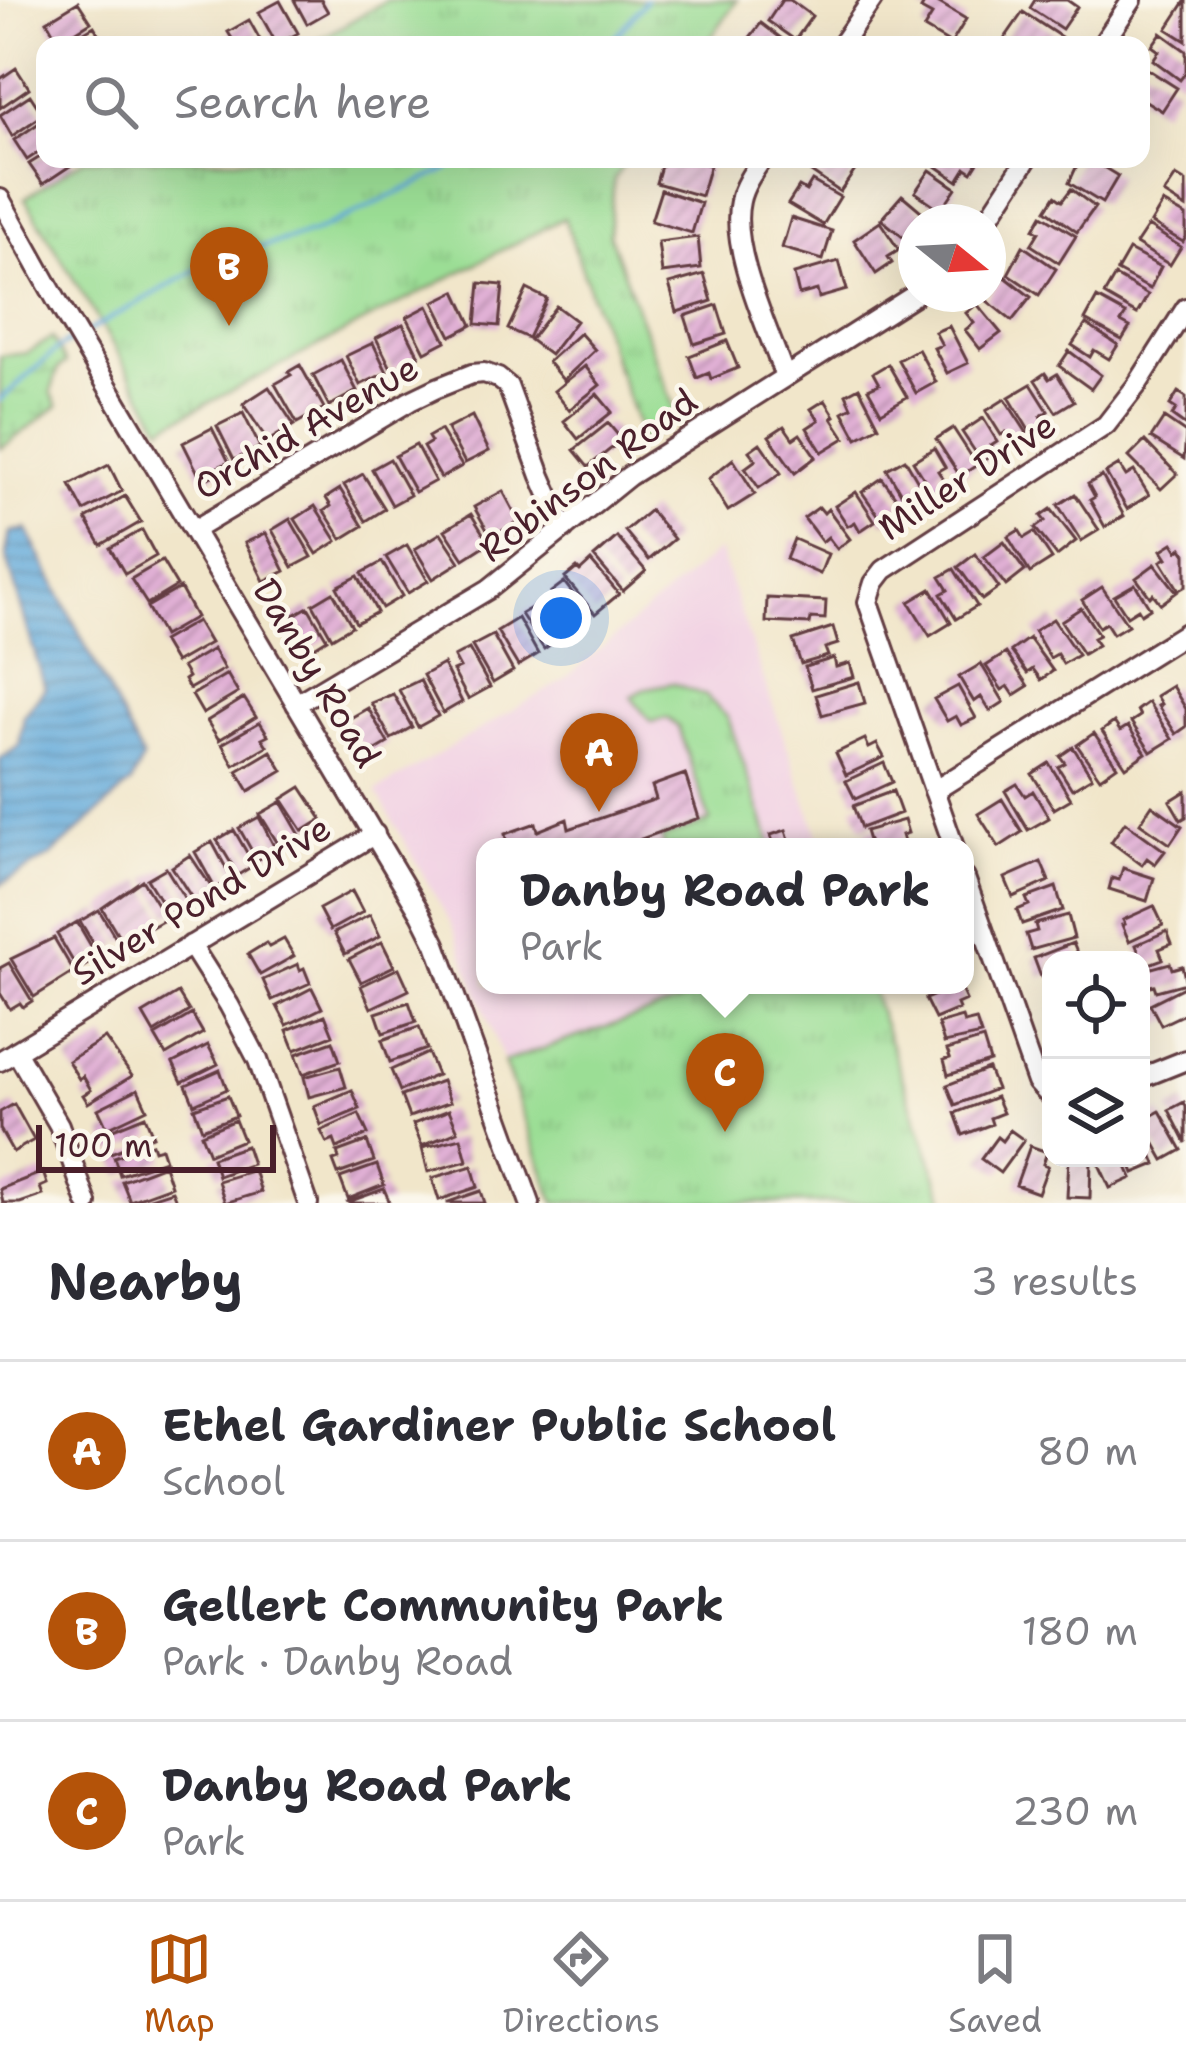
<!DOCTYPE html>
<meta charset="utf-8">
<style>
body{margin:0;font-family:"Shantell Sans",sans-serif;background:#f2f2f3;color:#2b2b33}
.controls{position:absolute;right:36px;bottom:36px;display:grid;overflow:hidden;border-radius:24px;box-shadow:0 12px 48px #0002}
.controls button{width:108px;height:108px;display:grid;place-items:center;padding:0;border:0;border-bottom:3px solid #e1e1e2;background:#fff;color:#2b2b33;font:60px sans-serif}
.compass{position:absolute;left:898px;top:204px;width:108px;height:108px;border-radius:50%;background:#fff;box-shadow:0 12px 48px #0002;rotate:108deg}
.scale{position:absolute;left:36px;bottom:30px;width:240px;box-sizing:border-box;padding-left:12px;border:6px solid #4a1f2b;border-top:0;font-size:33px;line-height:42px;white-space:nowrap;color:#4a1f2b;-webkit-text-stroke:9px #fbf7ec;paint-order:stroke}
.you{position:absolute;left:561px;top:618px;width:42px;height:42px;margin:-30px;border:9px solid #fff;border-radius:50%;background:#1a73e8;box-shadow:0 0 0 18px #1a73e833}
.badge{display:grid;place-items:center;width:78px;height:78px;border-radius:50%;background:#b45309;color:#fff;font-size:39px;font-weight:700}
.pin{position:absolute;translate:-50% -99px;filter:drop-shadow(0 3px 6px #0008)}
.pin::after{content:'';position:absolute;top:63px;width:42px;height:36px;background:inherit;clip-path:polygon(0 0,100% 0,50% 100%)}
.popup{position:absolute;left:476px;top:838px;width:498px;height:156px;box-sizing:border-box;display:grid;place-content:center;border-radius:24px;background:#fff;filter:drop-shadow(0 3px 9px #0005);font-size:39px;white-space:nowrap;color:#7c7c81}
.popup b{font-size:45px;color:#2b2b33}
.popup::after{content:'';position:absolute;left:50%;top:100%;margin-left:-24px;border:24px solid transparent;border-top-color:#fff}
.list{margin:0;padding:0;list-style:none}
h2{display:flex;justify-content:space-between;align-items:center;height:156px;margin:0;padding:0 48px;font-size:51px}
h2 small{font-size:39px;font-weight:400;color:#7c7c81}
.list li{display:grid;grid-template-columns:78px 1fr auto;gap:36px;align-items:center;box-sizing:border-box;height:180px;padding:0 48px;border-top:3px solid #e1e1e2}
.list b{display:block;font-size:45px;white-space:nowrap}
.list p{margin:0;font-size:39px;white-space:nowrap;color:#7c7c81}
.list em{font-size:39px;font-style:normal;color:#7c7c81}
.icon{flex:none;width:66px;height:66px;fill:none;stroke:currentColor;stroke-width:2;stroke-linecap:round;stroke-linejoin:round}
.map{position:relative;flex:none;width:1186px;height:1203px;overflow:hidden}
.search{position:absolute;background:#fff;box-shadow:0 12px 48px #0002;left:36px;right:36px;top:36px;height:132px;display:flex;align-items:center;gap:30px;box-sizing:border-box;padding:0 42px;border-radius:24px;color:#7c7c81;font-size:45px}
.sheet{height:696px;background:#fff}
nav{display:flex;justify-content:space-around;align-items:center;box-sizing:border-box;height:168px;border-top:3px solid #e1e1e2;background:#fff;font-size:33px;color:#7c7c81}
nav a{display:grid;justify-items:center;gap:6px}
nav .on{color:#b45309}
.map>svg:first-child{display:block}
.built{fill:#f1d0e3}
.wetland{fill:url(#wetland-marsh);stroke:#727e60;stroke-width:3}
.park{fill:url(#park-tufts);stroke:#727e60;stroke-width:3}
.water{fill:url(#water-rules);stroke:#576482;stroke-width:3}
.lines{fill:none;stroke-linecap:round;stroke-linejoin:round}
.stream{stroke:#64aada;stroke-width:4.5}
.building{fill:url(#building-hatch)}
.minor-casing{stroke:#633d43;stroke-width:24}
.minor{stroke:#fff;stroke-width:18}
.labels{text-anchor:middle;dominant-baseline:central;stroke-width:9;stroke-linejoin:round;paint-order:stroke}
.street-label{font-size:36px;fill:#4a1f2b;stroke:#fbf7ec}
</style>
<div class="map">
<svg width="1186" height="1203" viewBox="0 0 1186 1203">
<defs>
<pattern id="wetland-marsh" width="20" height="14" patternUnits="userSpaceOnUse" patternTransform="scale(3)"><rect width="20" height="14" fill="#9bde95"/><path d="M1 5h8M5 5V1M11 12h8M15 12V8" fill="none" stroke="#87be81"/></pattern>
<pattern id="park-tufts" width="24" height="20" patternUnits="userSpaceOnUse" patternTransform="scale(3)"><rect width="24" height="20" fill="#9bde95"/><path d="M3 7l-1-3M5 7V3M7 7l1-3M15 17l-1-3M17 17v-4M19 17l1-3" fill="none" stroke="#87be81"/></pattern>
<pattern id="water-rules" width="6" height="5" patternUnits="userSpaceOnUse" patternTransform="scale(3)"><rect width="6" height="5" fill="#64aada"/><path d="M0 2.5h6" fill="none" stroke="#548ab1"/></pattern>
<pattern id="building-hatch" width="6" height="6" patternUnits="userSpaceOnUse" patternTransform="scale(3)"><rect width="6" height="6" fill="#e1b0d5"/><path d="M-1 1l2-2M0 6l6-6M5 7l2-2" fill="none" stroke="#b88fad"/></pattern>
</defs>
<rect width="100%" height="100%" fill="#fbf7ec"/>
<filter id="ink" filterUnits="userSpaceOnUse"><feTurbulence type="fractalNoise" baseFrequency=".00833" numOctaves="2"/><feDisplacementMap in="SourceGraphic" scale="24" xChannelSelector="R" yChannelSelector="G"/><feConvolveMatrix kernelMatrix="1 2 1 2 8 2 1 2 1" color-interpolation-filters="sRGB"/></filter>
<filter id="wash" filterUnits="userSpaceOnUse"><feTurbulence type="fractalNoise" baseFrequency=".004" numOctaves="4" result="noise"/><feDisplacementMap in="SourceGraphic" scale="48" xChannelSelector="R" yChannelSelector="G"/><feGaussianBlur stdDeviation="2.7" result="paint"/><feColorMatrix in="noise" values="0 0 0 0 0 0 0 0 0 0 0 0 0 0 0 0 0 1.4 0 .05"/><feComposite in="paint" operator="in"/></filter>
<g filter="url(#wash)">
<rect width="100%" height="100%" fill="#f1e6ca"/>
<!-- built -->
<path class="built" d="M719 550 822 847H485V985H730L504 1062 451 924 376 791 562 681Z"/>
<!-- wetland -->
<path class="wetland" d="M52 338 66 363 58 369 51 392 58 406 0 449V356L27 353Z"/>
<!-- park -->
<path class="park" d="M387 0H737L706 45H310Z
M84 159H628L614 179 609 234 678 419 643 441 564 218 162 427 25 198Z
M673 683 706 696 728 718 772 847H664L662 838 710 821 678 727 667 718 651 722 631 697 647 688Z
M730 985H870L946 1203H555L504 1062Z"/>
<!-- water -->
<path class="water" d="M27 529 143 759 131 783 51 856 0 885V759L19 746 24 716 45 688 6 556 10 532Z"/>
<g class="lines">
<!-- stream -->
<path class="stream" d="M609 45 646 0
M83 334 212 261 315 232 446 170 463 159
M0 400 60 347 73 339"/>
</g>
<g id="blocks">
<!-- building -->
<path class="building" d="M294 0H321L328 12 307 24Z
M782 0H790L812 16 795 40 768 21Z
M926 0H934L966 19 951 44 924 28 932 15 921 9Z
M1035 0H1067L1077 7 1062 29 1030 8Z
M1186 0V41L1167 29Z
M280 1 298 33 277 45 259 12Z
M78 2 91 22 59 42 47 21Z
M1023 12 1061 37 1056 45H1016L1005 38Z
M249 20 263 45H236L228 32Z
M761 23 790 45H744Z
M94 26 105 45H63Z
M1161 33 1186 51V72L1180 80 1153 60 1159 51 1152 46Z
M1141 65 1177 88 1162 111 1141 98 1144 84 1141 81Z
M16 68 29 88 0 108V79Z
M30 95 43 115 12 136 0 115Z
M45 119V148L27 160 14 140Z
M45 154V159H70L73 164 43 184 29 164Z
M663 159H688L710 165 701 196 656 183Z
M821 159H848L858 166 840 192 811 172Z
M926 159H980L972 172 966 168 958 181Z
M1080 159H1090L1118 176 1102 203 1069 183Z
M930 170 956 188 941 210 915 192Z
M1176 176 1186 182V208L1164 194Z
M812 181 840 197 823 225 788 204 799 187 806 191Z
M1071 189 1095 207 1077 232 1046 210 1055 196 1062 201Z
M661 190 701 203 692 233 651 221Z
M902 195 934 222H916V248L881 219Z
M1163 203 1186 216V237L1183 242 1151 223Z
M1042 215 1076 236 1059 263 1031 245 1039 232 1034 229Z
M791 218 832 231 823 260 782 248Z
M880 222 899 250 888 257 892 263 876 274 854 240Z
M1148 226 1181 247 1170 265 1136 244Z
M698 237 701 268 662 273 658 242Z
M1023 246 1056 269 1039 295 1008 274Z
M1129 250 1161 267 1150 289 1117 271Z
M839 261 847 290 819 298 817 290 799 295 794 274Z
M704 274 712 301 677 312 669 284Z
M1004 276 1031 297 1012 321 986 300Z
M1115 276 1148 295 1137 314 1104 295Z
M480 283 503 285 499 326 476 324Z
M527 289 547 299 528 338 508 329Z
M456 291 472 325 451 336 434 302Z
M1097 298 1126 314 1121 322 1130 327 1122 340 1085 320Z
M977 304 1001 333 980 349 965 330 974 323 966 313Z
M717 305 726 334 694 344 685 316Z
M428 306 446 341 425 352 407 317Z
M556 306 576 321 550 355 530 340Z
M403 324 419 356 392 370 376 338Z
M1086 324 1118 345 1109 359 1094 350 1090 357 1072 345Z
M949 326 968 363 947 373 934 348 942 345 935 332Z
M580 333 595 350 563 380 548 362Z
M727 341 738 368 711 379 709 373 697 378 689 356Z
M373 343 387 372 360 385 346 356Z
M918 349 936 382 916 393 898 360Z
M1069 351 1101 375 1091 389 1059 366Z
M341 360 357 391 329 406 313 375Z
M888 364 907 397 881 412 868 389 879 384 873 373Z
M300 365 324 408 297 423 275 384 291 375 288 372Z
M585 366 600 385 569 410 554 391Z
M1045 373 1049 379 1057 374 1074 401 1056 412 1035 380Z
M1031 384 1048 411 1041 416 1045 423 1030 432 1009 397Z
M269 387 294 425 268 441 243 404Z
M859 387 879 426 857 438 843 412 852 407 846 394Z
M1178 392 1186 397V426L1172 416 1176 409 1170 405Z
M597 394 612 412 578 439 564 421Z
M1005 399 1027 433 1012 443 1006 432 1001 435 986 411Z
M825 400 835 416 832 418 845 438 822 452 807 428 819 420 811 409Z
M243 413 260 447 234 460 217 426Z
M472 416 489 451 465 463 447 429Z
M983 418 997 441 991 445 996 453 982 462 962 432Z
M1164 418 1186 433 1184 459 1151 438Z
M608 423 622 440 588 467 574 450Z
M784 426 793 439 800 434 816 457 795 473 769 436Z
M212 428 229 462 218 467 220 472 202 481 183 443Z
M953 428 977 465 960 476 936 439Z
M440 430 462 466 441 478 423 447 431 442 428 437Z
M1145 441 1177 474 1161 489 1129 457Z
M760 443 781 473 759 488 745 468 756 460 749 451Z
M416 445 435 481 415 492 395 456Z
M934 448 945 467 938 471 947 485 933 493 913 461Z
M390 459 410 495 392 505 372 469Z
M733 459 755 494 728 511 708 479Z
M905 459 927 497 909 507 887 469Z
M109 465 122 491 84 511 70 485Z
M1119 465 1126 476 1134 471 1149 495 1127 509 1106 473Z
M363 474 385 509 366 521 344 485Z
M1102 476 1124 516 1105 527 1090 500 1095 497 1088 484Z
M882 478 901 504 892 511 895 515 884 523 862 492Z
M340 489 363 526 342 539 324 511 331 506 326 498Z
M503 491 519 521 491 537 474 507Z
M856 492 875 521 860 531 855 522 848 526 835 506Z
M1075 494 1099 530 1081 541 1058 505Z
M125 496 141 522 101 545 86 519Z
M315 506 337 541 317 554 295 519Z
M819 507 824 513 828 509 850 539 837 549 828 537 822 542 804 518Z
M1051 509 1076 541 1057 556 1035 528 1045 521 1041 516Z
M650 510 674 539 649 560 625 531Z
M471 514 489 543 464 559 445 530Z
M290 519 312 557 293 567 272 530Z
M142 530 156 556 125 574 110 548Z
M1019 530 1024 538 1034 532 1052 559 1030 573 1008 537Z
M266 533 285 571 264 581 245 543Z
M441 533 460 562 433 579 415 549Z
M617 537 646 571 623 591 594 557Z
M794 539 828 554 820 574 786 559Z
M1004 542 1025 571 1006 586 984 557Z
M1173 543 1178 551 1182 548 1186 554V586L1179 590 1161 561 1167 558 1162 550Z
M407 545 428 581 408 593 386 557Z
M975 554 999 588 982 600 958 567Z
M162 561 177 586 147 604 131 579Z
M591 561 619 594 595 614 565 578 577 568 580 571Z
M382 562 402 596 382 608 362 573Z
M1155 564 1177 592 1161 604 1153 594 1150 597 1136 578Z
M954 569 977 606 956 619 941 594 948 590 940 577Z
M358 576 377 612 356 623 337 587Z
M564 582 590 616 570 632 551 608 555 606 550 599 554 596 551 592Z
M1135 584 1150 608 1141 614 1138 609 1127 616 1114 596Z
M1102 587 1128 625 1113 634 1106 623 1099 627 1082 600Z
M180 588 196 617 163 636 147 607Z
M931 589 951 623 930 636 909 602Z
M333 592 352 626 332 638 313 604Z
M767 598 826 601 825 619 811 618 810 624 766 622Z
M541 602 563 636 544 649 521 614Z
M308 607 327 639 308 651 289 618Z
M1081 608 1099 635 1093 638 1098 645 1083 654 1061 621Z
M518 618 538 654 518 666 497 631Z
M1053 619 1078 655 1063 664 1057 654 1050 658 1034 631Z
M197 621 210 643 175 663 162 641Z
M833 627 838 644 825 648 828 656 801 664 793 640Z
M493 635 513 671 493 683 472 646Z
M1029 638 1053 671 1041 680 1033 669 1027 673 1011 651Z
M213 649 224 669 189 689 184 680 188 677 182 667Z
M469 649 490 687 468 699 453 671 460 668 454 657Z
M1006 653 1028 686 1014 695 1008 686 1002 690 986 666Z
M834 658 836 667 850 663 854 677 812 689 805 667Z
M443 664 462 702 443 713 423 675Z
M981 664 1004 702 990 711 981 697 974 702 959 677Z
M227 674 238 693 203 714 192 695Z
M420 680 438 716 418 727 399 690Z
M859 682 865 703 822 715 816 695Z
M958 686 976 718 961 725 956 716 947 721 934 699Z
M1172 686 1186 709V727L1176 734 1158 706 1161 704 1156 696Z
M393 694 412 727 391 739 371 703Z
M244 698 256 717 219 740 207 721Z
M1148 702 1172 739 1151 752 1131 722 1140 716 1137 710Z
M368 708 388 743 366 756 347 720Z
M260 722 268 735 262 738 267 746 234 765 222 744Z
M1114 722 1120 731 1128 726 1146 753 1126 767 1102 731Z
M1094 733 1117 766 1100 778 1077 745Z
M865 739 869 748 877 744 884 757 846 775 836 753Z
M1073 747 1092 777 1072 789 1058 767 1065 763 1060 756Z
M271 751 283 771 249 791 237 771Z
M884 763 892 782 855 799 846 781Z
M1049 763 1071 799 1054 809 1032 774Z
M685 774 699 818 641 839 645 847H508L505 834 536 823 538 831 567 819 569 829 656 799 652 786Z
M1017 784 1025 796 1033 791 1049 818 1028 830 1005 791Z
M301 787 322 819 303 831 282 799Z
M893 791 901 813 861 828 853 806Z
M1186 791V817L1181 820 1170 801Z
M1002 799 1022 832 999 847 978 814Z
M281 802 300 835 280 847 260 814Z
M1152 805 1182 826 1170 844 1140 823Z
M259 817 276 850 257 860 239 828Z
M904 820 908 833 902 835 905 845 870 847 865 831Z
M1125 822 1165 851 1155 864 1147 858 1142 865 1111 842Z
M234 830 254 865 238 875 217 840Z
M786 830 791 847H774L771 835Z
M212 842 232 879 215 888 195 852Z
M190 855 214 891 202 898 206 904 199 909 172 867Z
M1041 862 1049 881 1013 897 1005 878Z
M166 868 188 904 169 915 147 879Z
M1123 868 1154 878 1147 901 1109 889 1112 878 1119 880Z
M142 880 166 919 123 943 102 908Z
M1056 887 1063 910 1022 924 1017 910 1029 905 1026 898Z
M352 891 363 912 330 930 319 909Z
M1154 906 1163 925 1129 941 1122 925 1125 924 1123 920Z
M99 910 120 945 101 956 80 921Z
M370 915 380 936 345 954 334 933Z
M1068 915 1074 938 1031 950 1026 934 1037 931 1035 924Z
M77 922 98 958 78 970 57 934Z
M1167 931 1172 944 1159 949 1163 959 1144 966 1136 945Z
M54 938 74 972 34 997 11 959Z
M284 939 294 956 260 975 248 954 266 943 269 947Z
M382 942 394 966 361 982 349 959Z
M1073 943 1080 960H1051V974L1041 977 1034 958Z
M9 963 32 1001 23 1007 20 1003 10 1009 0 993V968Z
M1170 963 1172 969 1182 966 1186 983 1156 991 1154 985 1146 987 1141 971Z
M298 964 300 970 304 968 310 983 272 1000 263 980Z
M399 968 409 990 371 1008 361 986Z
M959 985 966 1000 957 1004 959 1009 935 1019 925 999Z
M1186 986V1013L1161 1025 1150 1004Z
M312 988 322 1008 287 1025 277 1006Z
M178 993 189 1011 154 1033 143 1014Z
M409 1002 416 1022 383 1033 376 1013Z
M192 1014 203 1033 166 1055 155 1036Z
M325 1015 333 1035 295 1050 287 1030Z
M962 1017 964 1023 976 1020 981 1035 944 1043 938 1024Z
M419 1027 427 1049 390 1062 382 1040Z
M105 1038 132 1076 88 1103 83 1095 91 1090 83 1076 79 1079 68 1061Z
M983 1039 990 1062 948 1075 944 1060 950 1058 947 1050Z
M333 1041 340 1061 303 1074 296 1054Z
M208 1045 218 1064 182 1082 173 1063Z
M428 1053 437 1075 400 1091 391 1070Z
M340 1067 346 1087 309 1097 304 1077Z
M988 1069 996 1089 955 1105 947 1085Z
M220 1070 227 1089 194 1104 186 1085Z
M442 1081 450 1102 409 1117 401 1096Z
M138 1089 147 1109 107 1128 98 1109Z
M352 1090 360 1109 321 1125 314 1106Z
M228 1096 236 1116 202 1129 194 1108Z
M996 1097 1003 1113 990 1118 992 1124 963 1135 955 1113Z
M1184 1102 1186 1107V1143L1169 1110Z
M14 1104 34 1140 13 1152 0 1129V1112Z
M449 1110 458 1131 422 1146 413 1124Z
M1160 1111 1182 1150 1164 1160 1142 1121Z
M359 1114 368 1134 337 1148 334 1140 327 1143 321 1131Z
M145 1116 153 1136 111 1153 103 1133Z
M235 1120 243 1140 209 1154 201 1134Z
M1141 1127 1156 1164 1134 1173 1128 1158H1141Z
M1010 1130 1024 1140 1000 1173 981 1159 997 1137 1002 1141Z
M461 1138 467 1161 428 1172 422 1148Z
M367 1141 374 1161 338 1174 333 1161 339 1159 337 1152Z
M152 1144 154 1150 161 1148 165 1160 120 1175 114 1157Z
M246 1146 252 1164 218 1176 212 1158Z
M1030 1146 1047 1152 1043 1164 1048 1166 1038 1193 1016 1185Z
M1069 1158H1091L1090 1198 1067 1197Z
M1096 1158H1123L1132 1178 1110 1188Z
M164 1165 171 1186 130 1201 122 1181Z
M377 1165 384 1185 348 1199 340 1178Z
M472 1166 478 1187 439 1200 432 1178Z
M254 1170 261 1192 225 1203 218 1181Z
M43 1172 47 1184 40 1187 43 1195 20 1203H3L0 1189Z
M384 1189 390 1203H349L348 1202Z
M172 1191 177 1203H139L138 1202Z
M481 1191 485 1203H448V1202Z"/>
</g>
</g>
<g filter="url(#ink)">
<use href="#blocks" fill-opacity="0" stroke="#633d43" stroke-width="3"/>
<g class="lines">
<!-- minor casing -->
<g class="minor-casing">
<path id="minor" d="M841 45 872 0
M1102 45 1132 0
M762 159C753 172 743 186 740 201 729 248 769 331 785 377
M0 199 57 301 421 914 436 944 530 1203
M986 222 1027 159
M194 530 410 401 437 388 472 374 484 373 498 378 508 386 541 476 564 529
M296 704 489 589 629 476 916 294
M934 791 1186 633
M954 847 868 602 874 583 884 570 1106 425 1137 385 1186 308
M965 878 1037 1082 1051 1097
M191 945 229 1005 258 1060 308 1203
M16 1051 59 1125 87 1203
M0 1061 375 834
M1141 1078 1186 1060"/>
</g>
<!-- minor -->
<use href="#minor" class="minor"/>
</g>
</g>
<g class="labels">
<!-- street labels -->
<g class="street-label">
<text transform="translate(306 427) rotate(-30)">Orchid Avenue</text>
<text transform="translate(588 475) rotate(-37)">Robinson Road</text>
<text transform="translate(967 476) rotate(-33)">Miller Drive</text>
<text transform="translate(317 673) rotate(59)">Danby Road</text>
<text transform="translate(201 900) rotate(-31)">Silver Pond Drive</text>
</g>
</g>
</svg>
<div class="controls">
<button><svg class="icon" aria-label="locate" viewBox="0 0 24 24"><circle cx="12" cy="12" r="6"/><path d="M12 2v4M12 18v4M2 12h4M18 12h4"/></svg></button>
<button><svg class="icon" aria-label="layers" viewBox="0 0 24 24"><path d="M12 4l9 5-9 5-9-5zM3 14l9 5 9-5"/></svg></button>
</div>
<svg class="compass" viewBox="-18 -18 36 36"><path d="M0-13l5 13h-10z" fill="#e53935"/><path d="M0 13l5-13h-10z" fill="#7c7c81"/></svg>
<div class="scale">100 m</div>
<div class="you"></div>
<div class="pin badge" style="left:599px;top:812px">A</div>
<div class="pin badge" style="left:229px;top:326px">B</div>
<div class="pin badge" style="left:725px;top:1132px">C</div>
<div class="popup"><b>Danby Road Park</b>Park</div>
<div class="search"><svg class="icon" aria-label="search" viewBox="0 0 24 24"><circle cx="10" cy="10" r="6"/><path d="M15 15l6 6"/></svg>Search here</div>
</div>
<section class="sheet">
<h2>Nearby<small>3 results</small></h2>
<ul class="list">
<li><span class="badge">A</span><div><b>Ethel Gardiner Public School</b><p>School</p></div><em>80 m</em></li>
<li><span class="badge">B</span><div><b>Gellert Community Park</b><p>Park · Danby Road</p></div><em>180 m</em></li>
<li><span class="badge">C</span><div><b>Danby Road Park</b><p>Park</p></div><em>230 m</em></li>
</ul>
</section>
<nav>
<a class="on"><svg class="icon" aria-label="map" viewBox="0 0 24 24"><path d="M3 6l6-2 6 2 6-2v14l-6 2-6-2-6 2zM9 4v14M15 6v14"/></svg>Map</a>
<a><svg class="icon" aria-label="directions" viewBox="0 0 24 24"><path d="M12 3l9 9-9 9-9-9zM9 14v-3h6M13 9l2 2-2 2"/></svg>Directions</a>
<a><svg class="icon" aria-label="saved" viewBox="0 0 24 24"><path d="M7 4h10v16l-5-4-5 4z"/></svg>Saved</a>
</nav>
